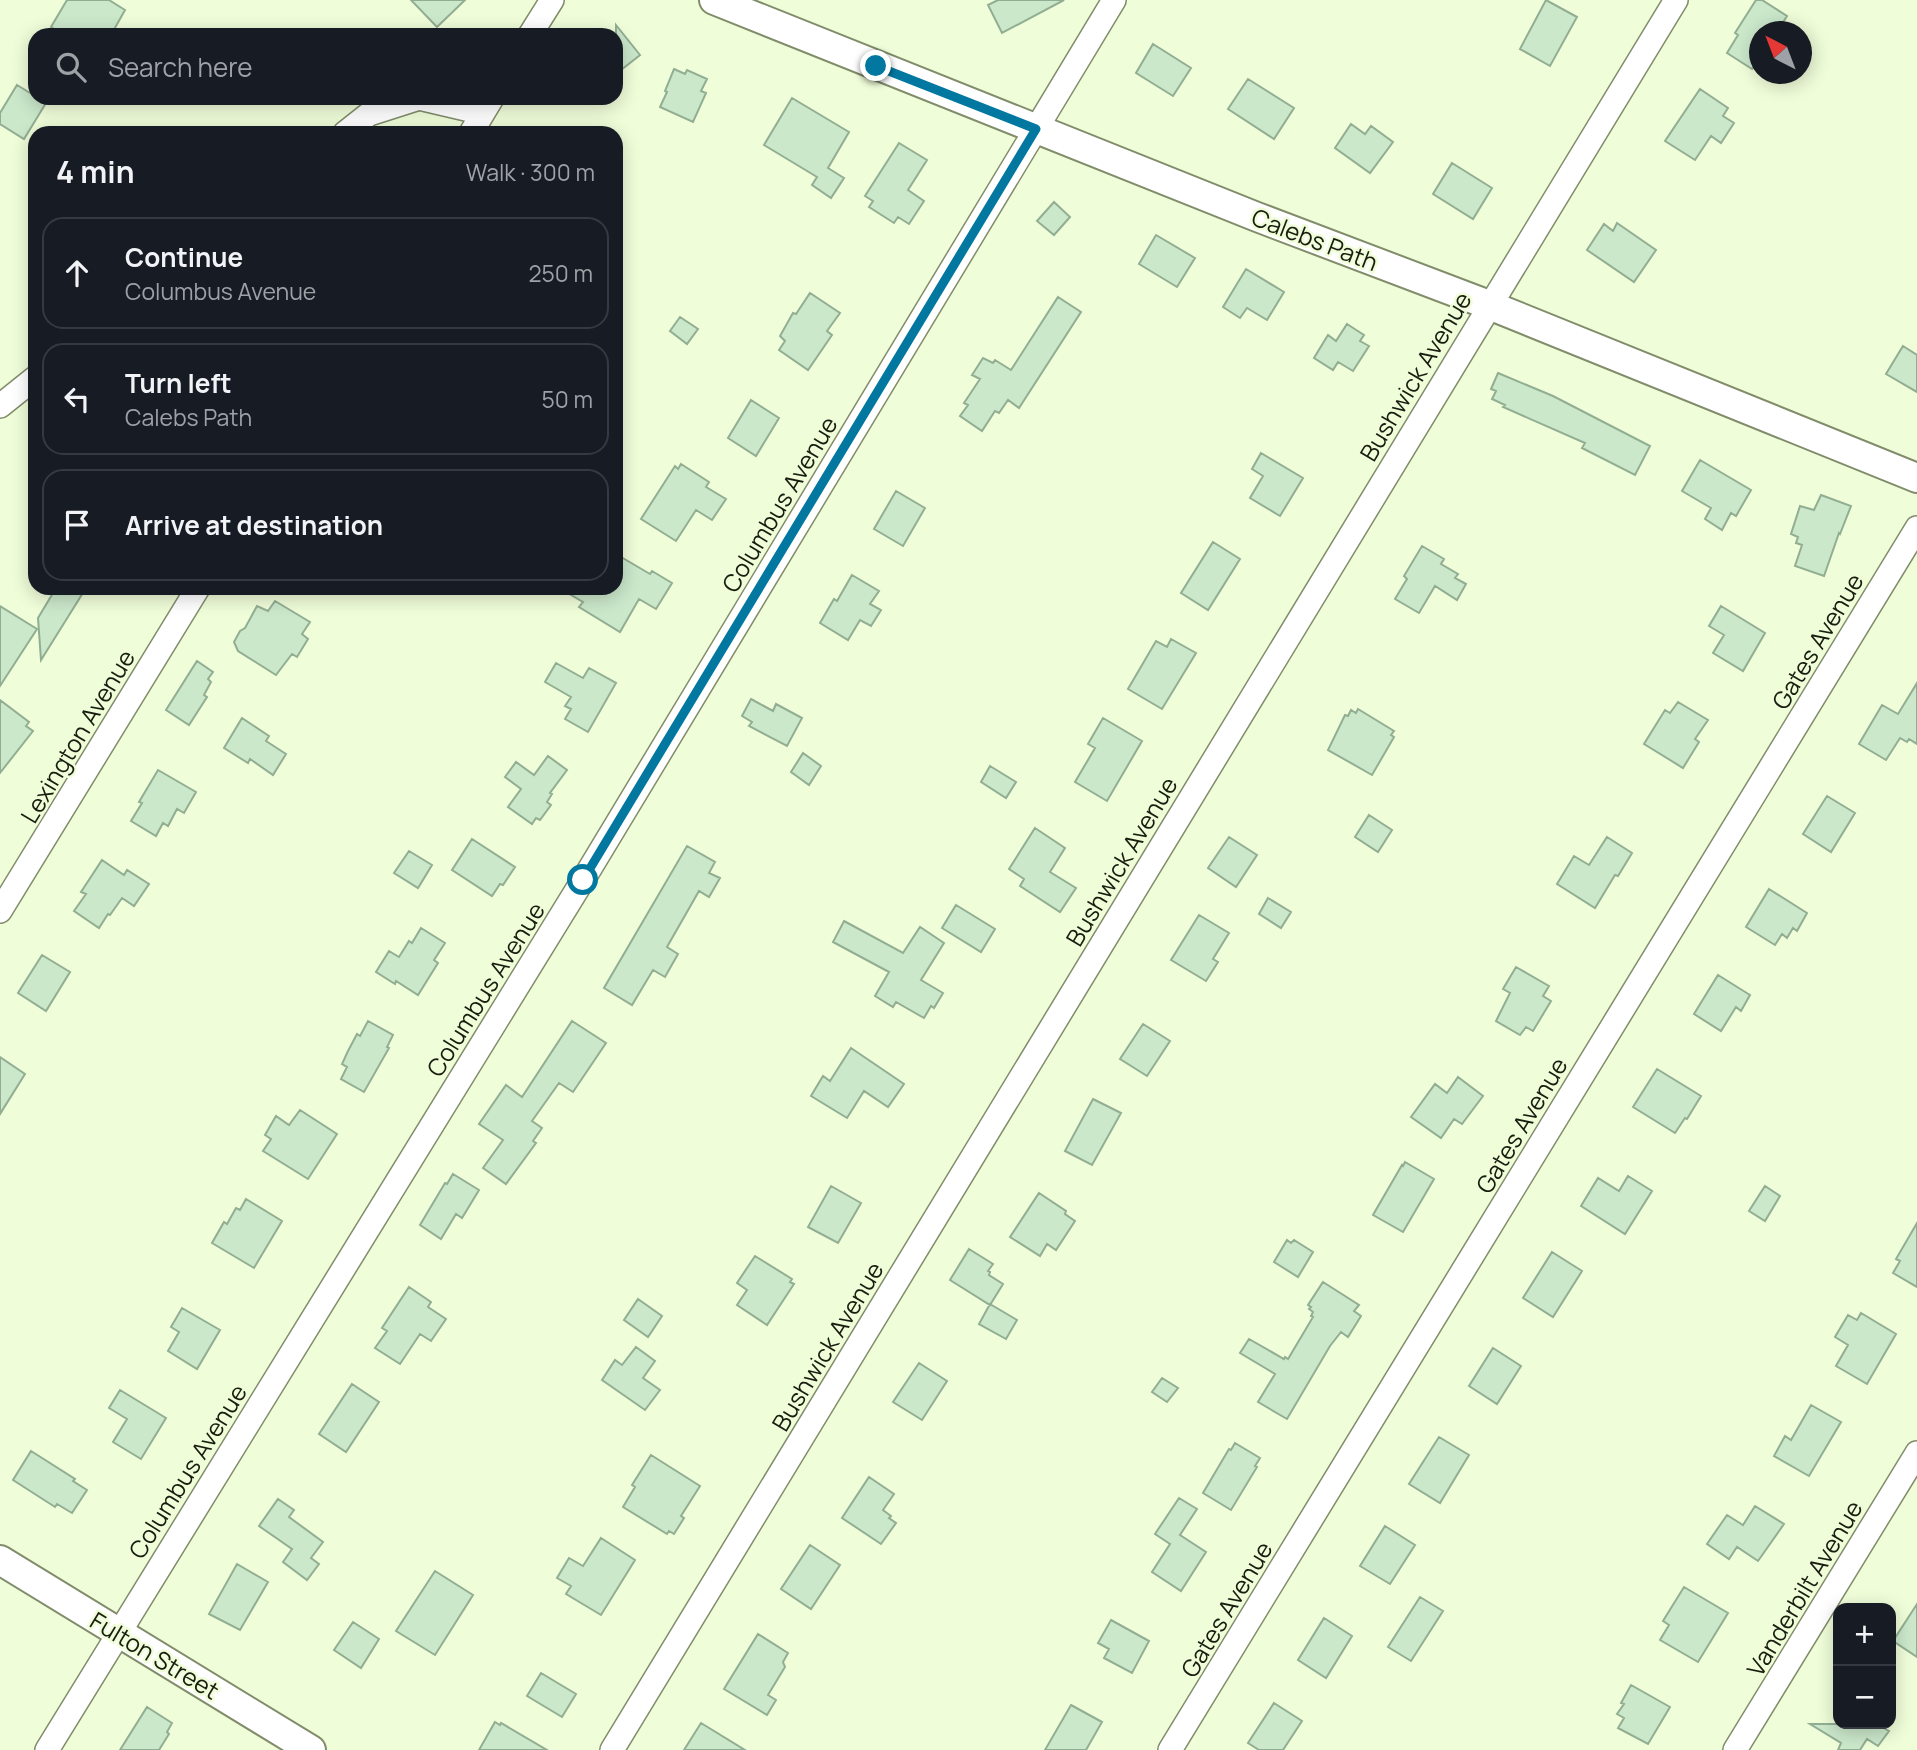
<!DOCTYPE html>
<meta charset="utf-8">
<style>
body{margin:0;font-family:Manrope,sans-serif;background:#242831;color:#f1f3f6}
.controls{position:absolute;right:21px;bottom:21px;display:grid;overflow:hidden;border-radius:14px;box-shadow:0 4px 18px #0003}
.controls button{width:63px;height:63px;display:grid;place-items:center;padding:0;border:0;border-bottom:2px solid #363941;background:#171b24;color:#f1f3f6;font:35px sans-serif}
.compass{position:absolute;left:1749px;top:21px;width:63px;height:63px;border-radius:50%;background:#171b24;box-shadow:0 4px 18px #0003;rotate:318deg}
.stop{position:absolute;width:21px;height:21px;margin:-16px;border:5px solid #0278a1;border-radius:50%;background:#fff}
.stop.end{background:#0278a1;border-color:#fff;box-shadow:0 2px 7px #0008}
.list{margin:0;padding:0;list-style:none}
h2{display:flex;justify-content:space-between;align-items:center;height:91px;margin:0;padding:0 28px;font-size:30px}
h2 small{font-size:23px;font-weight:400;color:#9ea1a6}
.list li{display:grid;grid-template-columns:46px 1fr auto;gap:21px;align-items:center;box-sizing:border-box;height:112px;margin:0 14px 14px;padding:0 14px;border:2px solid #363941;border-radius:21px}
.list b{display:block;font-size:26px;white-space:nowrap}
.list p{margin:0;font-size:23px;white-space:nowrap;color:#9ea1a6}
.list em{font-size:23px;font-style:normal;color:#9ea1a6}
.icon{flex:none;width:38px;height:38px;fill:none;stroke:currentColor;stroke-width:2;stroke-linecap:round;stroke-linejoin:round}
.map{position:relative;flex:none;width:1917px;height:1750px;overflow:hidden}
.search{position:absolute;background:#171b24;box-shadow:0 4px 18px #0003;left:28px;top:28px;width:595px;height:77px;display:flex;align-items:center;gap:18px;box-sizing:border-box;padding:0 24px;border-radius:21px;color:#9ea1a6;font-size:26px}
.panel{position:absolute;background:#171b24;box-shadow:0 4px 18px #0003;left:28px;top:126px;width:595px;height:469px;border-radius:21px}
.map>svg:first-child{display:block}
.building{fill:#cbe8cb;stroke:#92ae92;stroke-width:2}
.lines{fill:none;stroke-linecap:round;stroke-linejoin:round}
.minor-casing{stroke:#818c6b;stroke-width:26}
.tertiary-casing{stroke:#818c6b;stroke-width:32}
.minor{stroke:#fff;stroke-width:23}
.tertiary{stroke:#fff;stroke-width:28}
.route{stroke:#0278a1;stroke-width:9}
.labels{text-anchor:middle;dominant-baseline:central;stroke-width:5;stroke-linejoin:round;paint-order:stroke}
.street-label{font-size:24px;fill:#191d10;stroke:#f0fdd9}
</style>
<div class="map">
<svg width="1917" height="1750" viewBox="0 0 1917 1750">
<rect width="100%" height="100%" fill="#f0fdd9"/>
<!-- building -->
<path class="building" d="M67 0H109L125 10 111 35H64L51 27Z
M411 0H465L437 27Z
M998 0H1064L1002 33 988 5Z
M1546 0 1577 17 1550 66 1520 49Z
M1756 0H1762L1787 16 1777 32H1760V58L1752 69 1727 53 1738 35 1735 33Z
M616 25 640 55 616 74Z
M1153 44 1191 68 1173 96 1136 73Z
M674 69 685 74 687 70 707 79 701 91 706 93 693 122 660 107 667 92 665 91Z
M1248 79 1294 108 1274 139 1228 109Z
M17 85 35 96V98L46 103 24 139 0 124V113Z
M1700 89 1728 108 1723 116 1734 123 1721 143 1711 136 1695 160 1665 141Z
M792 98 849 132 828 168 844 178 831 198 812 185 817 177 764 145Z
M1351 124 1365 134 1371 126 1393 142 1370 173 1335 148Z
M899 143 927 160 908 190 924 201 909 224 898 217 894 223 869 207 873 201 865 196Z
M1452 163 1492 188 1473 219 1433 194Z
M1054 202 1070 217 1054 235 1037 221Z
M1617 223 1656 250 1634 282 1587 250 1604 224 1613 231Z
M1156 235 1195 258 1177 287 1139 264Z
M1246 269 1284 292 1267 320 1247 308 1240 318 1223 307Z
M810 293 840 313 827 331 832 335 808 370 779 350 785 341 780 336 793 313 796 314Z
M1058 297 1081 312 1019 408 1008 400 999 413 995 411 982 431 960 416 968 405 964 403 980 379 972 375 983 358 993 363 995 360 1011 370Z
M680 317 698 329 687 344 670 331Z
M1347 324 1364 335 1360 341 1369 346 1353 371 1338 362 1333 370 1314 358 1328 335 1336 341Z
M1903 346 1917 355V392L1886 374Z
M1498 373 1553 396 1650 446 1635 475 1582 448 1585 443 1503 407 1505 405 1492 399 1496 391 1491 389Z
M751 400 779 418 756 456 728 438Z
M1261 453 1303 478 1280 516 1250 498 1263 476 1252 469Z
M1700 460 1751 490 1736 516 1731 513 1722 530 1705 519 1711 508 1682 491Z
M681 464 709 482 706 487 726 499 712 520 696 510 676 541 641 519 675 466 678 469Z
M896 491 925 508 903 546 874 529Z
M1821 495 1851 506 1840 534 1839 533 1824 576 1795 566 1802 545 1796 543 1798 537 1791 534 1800 506 1814 510Z
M1213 542 1240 559 1208 610 1181 593Z
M1422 546 1444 559 1441 564 1458 574 1455 578 1466 584 1457 600 1435 586 1419 613 1395 599 1407 579 1404 576Z
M616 554 650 574 652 571 672 583 656 609 639 599 620 632 579 607 583 602 559 588H616Z
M852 575 879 591 870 604 881 610 871 626 860 620 848 640 820 623 834 599 837 601Z
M56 588H86L41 660 38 618Z
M275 601 310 622 302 634 308 639 297 657 292 654 276 675 238 651 234 642 240 631 245 628 257 606 268 611Z
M0 606 37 629 0 686Z
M1721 606 1765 633 1743 671 1713 653 1724 635 1709 626Z
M1171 639 1196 653 1162 709 1128 689 1156 641 1167 647Z
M197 661 213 672 208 679 211 682 204 695 207 697 189 725 166 710Z
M556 663 583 678 589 668 616 683 588 732 565 719 571 709 565 706 571 697 545 682Z
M1917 683V744L1909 739 1907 742 1900 738 1886 760 1859 744 1882 705 1898 714Z
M751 699 773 711 776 704 802 718 787 746 749 726 752 722 742 716Z
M0 700 29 722 26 726 33 731 0 773Z
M1678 702 1708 720 1695 739 1699 742 1683 768 1644 744 1665 710 1670 713Z
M1358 709 1394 731 1391 735 1394 737 1372 775 1328 750 1345 715 1348 716 1351 710 1356 713Z
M242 718 269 736 266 741 286 754 273 775 250 759 248 763 224 748Z
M1103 718 1142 741 1107 801 1075 782 1095 748 1088 744Z
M803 753 821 766 809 785 791 772Z
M548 756 567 770 550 793 552 794 547 802 551 805 540 820 536 818 532 824 508 807 521 789 505 777 516 762 534 775Z
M990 766 1016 782 1006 798 981 782Z
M158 770 196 792 184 813 177 809 168 826 163 823 156 836 131 821 142 803 139 802Z
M1827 796 1855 813 1831 852 1803 834Z
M1369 815 1392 830 1378 852 1355 837Z
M1035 828 1065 848 1050 872 1076 888 1060 912 1020 886 1024 879 1009 869Z
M1229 837 1257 855 1236 887 1208 868Z
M1607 837 1632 853 1618 876 1615 875 1595 908 1557 884 1574 856 1589 865Z
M472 839 515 867 503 885 500 884 492 896 452 870Z
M687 846 715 862 709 873 720 878 709 897 699 891 667 947 678 954 665 977 653 970 632 1005 604 988Z
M409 851 432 865 418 888 394 873Z
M102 860 124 875 127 870 149 884 134 906 122 898 110 915 108 914 99 928 74 911 86 894 81 892Z
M1769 889 1807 913 1797 931 1793 928 1787 938 1782 934 1775 945 1746 927Z
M1268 898 1291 912 1281 928 1259 914Z
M956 905 995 929 981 952 942 928Z
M1199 915 1229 933 1213 959 1218 962 1206 981 1171 960Z
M844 921 903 953 920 927 944 943 921 980 943 993 934 1008 931 1006 924 1018 896 1002 893 1007 875 996 889 972 833 942Z
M421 928 445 943 434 960 438 963 418 995 396 981 395 984 376 972 389 951 399 957 409 941 412 943Z
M42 955 70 972 46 1011 18 993Z
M1516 967 1549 986 1543 996 1551 1001 1533 1031 1526 1027 1520 1035 1496 1021 1510 993 1503 989Z
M1718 975 1750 995 1741 1011 1736 1007 1721 1031 1694 1014Z
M368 1021 393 1035 387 1047 389 1048 364 1092 341 1079 347 1067 342 1064 348 1051 357 1034 360 1036Z
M572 1021 606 1043 573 1092 559 1083 532 1121 542 1128 533 1141 536 1143 506 1184 483 1168 503 1140 479 1124 506 1085 522 1097Z
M1143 1024 1170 1041 1147 1076 1120 1059Z
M851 1048 904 1084 888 1107 864 1091 847 1118 811 1096 823 1076 830 1081Z
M0 1057 25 1074 0 1114Z
M1657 1069 1701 1096 1687 1119 1685 1118 1675 1133 1633 1107Z
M1458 1077 1483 1096 1462 1124 1454 1119 1441 1138 1411 1117 1435 1084 1447 1093Z
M1093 1099 1121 1113 1092 1165 1065 1151Z
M300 1110 337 1134 308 1179 263 1151 271 1139 265 1135 276 1116 289 1125Z
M1405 1162 1434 1179 1403 1232 1373 1215 1402 1165 1403 1166Z
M453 1174 479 1190 462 1218 456 1214 441 1239 420 1225 445 1183 447 1184Z
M1628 1176 1652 1191 1625 1234 1581 1206 1598 1178 1619 1191Z
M831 1186 861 1203 838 1243 808 1227Z
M1765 1186 1780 1196 1765 1221 1749 1211Z
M1039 1193 1066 1211 1065 1214 1075 1221 1056 1250 1047 1244 1040 1256 1010 1237Z
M246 1199 282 1221 254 1268 212 1243 224 1222 227 1224 236 1208 240 1210Z
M1917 1223V1287L1893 1273 1900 1261 1896 1259Z
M1287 1240 1291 1243 1294 1240 1313 1252 1298 1277 1274 1262Z
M969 1249 993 1264 988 1271 990 1272 989 1275 1003 1284 990 1305 950 1280Z
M1552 1252 1582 1271 1553 1317 1523 1298Z
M755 1256 792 1279 790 1282 794 1284 767 1325 737 1305 747 1290 737 1283Z
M1323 1282 1359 1305 1354 1311 1361 1316 1348 1337 1341 1332 1330 1346 1287 1419 1258 1402 1275 1374 1240 1353 1249 1339 1284 1359 1285 1357 1288 1359 1313 1317 1311 1316 1313 1312 1309 1309 1311 1307 1308 1305Z
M409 1287 431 1302 428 1307 446 1319 431 1341 420 1334 400 1364 375 1348 387 1331 382 1328Z
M638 1299 662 1316 648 1337 624 1320Z
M990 1304 1017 1320 1006 1339 979 1324Z
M182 1308 220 1330 197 1369 168 1351 179 1332 171 1327Z
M1861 1313 1896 1334 1867 1384 1836 1366 1848 1345 1835 1337 1848 1315 1857 1320Z
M636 1347 655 1361 643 1378 660 1390 645 1410 602 1380 615 1360 622 1365Z
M1493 1348 1521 1366 1497 1404 1469 1386Z
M919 1363 947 1381 922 1420 893 1402Z
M1162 1378 1178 1388 1167 1402 1152 1392Z
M352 1384 379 1402 346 1452 319 1434Z
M120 1390 166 1418 141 1459 113 1442 127 1419 109 1408Z
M1811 1405 1841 1422 1809 1476 1774 1456 1785 1436 1791 1440Z
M1439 1437 1469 1455 1440 1503 1409 1484Z
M1235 1443 1260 1458 1255 1466 1257 1467 1231 1510 1203 1493 1229 1449 1231 1450Z
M31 1451 75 1479 73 1481 87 1490 72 1513 57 1504 55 1507 13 1480Z
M651 1455 700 1486 681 1516 684 1518 674 1534 669 1531 667 1534 623 1507 635 1487 632 1485Z
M869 1477 894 1494 883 1510 891 1516 889 1518 896 1523 881 1544 842 1518Z
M1179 1498 1197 1509 1180 1535 1206 1552 1181 1591 1152 1572 1170 1544 1155 1534Z
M278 1499 294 1510 289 1517 323 1542 311 1558 319 1564 307 1580 283 1562 292 1549 259 1526Z
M1755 1506 1784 1524 1758 1561 1737 1547 1729 1559 1707 1544 1727 1515 1743 1525Z
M1385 1526 1415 1545 1390 1584 1360 1566Z
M601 1538 635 1560 601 1615 566 1594 571 1586 557 1578 569 1558 583 1566Z
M810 1545 840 1565 811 1609 781 1589Z
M237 1564 268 1582 240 1630 209 1614Z
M435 1571 473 1595 435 1655 396 1631Z
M1684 1587 1728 1613 1698 1662 1660 1640 1669 1625 1663 1621Z
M1420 1597 1443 1611 1411 1661 1388 1647Z
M1917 1604V1657L1893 1641Z
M1324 1618 1352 1636 1326 1678 1298 1660Z
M1111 1620 1149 1641 1132 1673 1104 1658 1109 1649 1098 1643Z
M353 1622 379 1639 361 1668 334 1650Z
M758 1634 788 1653 783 1662 785 1667 768 1695 776 1700 767 1715 724 1689Z
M541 1673 576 1694 562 1717 527 1696Z
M1631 1685 1670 1707 1648 1744 1618 1728 1624 1718 1617 1714 1624 1704 1621 1703Z
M1274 1703 1302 1721 1283 1750H1259L1248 1743Z
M1071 1705 1102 1722 1086 1750H1045Z
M147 1707 172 1723 167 1732 169 1734 159 1750H120Z
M495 1722 500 1725 501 1723 547 1750H479Z
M701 1723 745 1750H684Z
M1810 1724H1877L1889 1731 1878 1746 1867 1739 1860 1750H1838L1841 1743Z"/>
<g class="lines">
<!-- minor casing -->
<g class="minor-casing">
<path id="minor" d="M530 35 552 0
M345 133 369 114 419 98 483 113
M471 133 492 98
M0 406 35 378
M0 911 198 588
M47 1750 583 880 1114 0
M612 1750 1676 0
M1170 1750 1917 528
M1735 1750 1917 1453"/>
</g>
<!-- tertiary casing -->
<g class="tertiary-casing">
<path id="tertiary" d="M714 0 1257 217 1489 305 1917 478
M0 1560 311 1750"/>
</g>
<!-- minor -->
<use href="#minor" class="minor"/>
<!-- tertiary -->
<use href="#tertiary" class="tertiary"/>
</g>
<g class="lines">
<!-- route -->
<path class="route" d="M583 880 1036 129 876 66"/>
</g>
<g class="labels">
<!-- street labels -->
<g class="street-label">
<text transform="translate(1315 239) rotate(21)">Calebs Path</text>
<text transform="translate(1415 376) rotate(-59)">Bushwick Avenue</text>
<text transform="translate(779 504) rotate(-59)">Columbus Avenue</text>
<text transform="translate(1817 641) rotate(-59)">Gates Avenue</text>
<text transform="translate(77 736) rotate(-59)">Lexington Avenue</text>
<text transform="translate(1121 861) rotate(-59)">Bushwick Avenue</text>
<text transform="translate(485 989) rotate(-58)">Columbus Avenue</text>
<text transform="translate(1521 1125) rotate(-59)">Gates Avenue</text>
<text transform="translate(827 1346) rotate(-59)">Bushwick Avenue</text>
<text transform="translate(187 1471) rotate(-58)">Columbus Avenue</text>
<text transform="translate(1804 1588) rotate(-59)">Vanderbilt Avenue</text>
<text transform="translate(1226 1609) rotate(-59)">Gates Avenue</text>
<text transform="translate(155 1655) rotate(31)">Fulton Street</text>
</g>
</g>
</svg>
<div class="controls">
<button>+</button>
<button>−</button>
</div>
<svg class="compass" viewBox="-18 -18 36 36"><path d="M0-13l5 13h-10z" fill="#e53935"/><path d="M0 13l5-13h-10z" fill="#9ea1a6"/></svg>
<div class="stop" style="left:583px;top:880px"></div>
<div class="stop end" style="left:876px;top:66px"></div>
<div class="search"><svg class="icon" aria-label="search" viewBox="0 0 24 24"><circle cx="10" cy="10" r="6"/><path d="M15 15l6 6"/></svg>Search here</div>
<section class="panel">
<h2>4 min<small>Walk · 300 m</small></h2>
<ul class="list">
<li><svg class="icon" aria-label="ahead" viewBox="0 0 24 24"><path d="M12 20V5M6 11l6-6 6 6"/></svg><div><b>Continue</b><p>Columbus Avenue</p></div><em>250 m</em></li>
<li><svg class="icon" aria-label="left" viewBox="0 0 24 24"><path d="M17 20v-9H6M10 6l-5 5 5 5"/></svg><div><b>Turn left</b><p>Calebs Path</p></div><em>50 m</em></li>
<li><svg class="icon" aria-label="arrive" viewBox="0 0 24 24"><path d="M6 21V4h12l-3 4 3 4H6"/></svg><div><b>Arrive at destination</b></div></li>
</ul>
</section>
</div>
